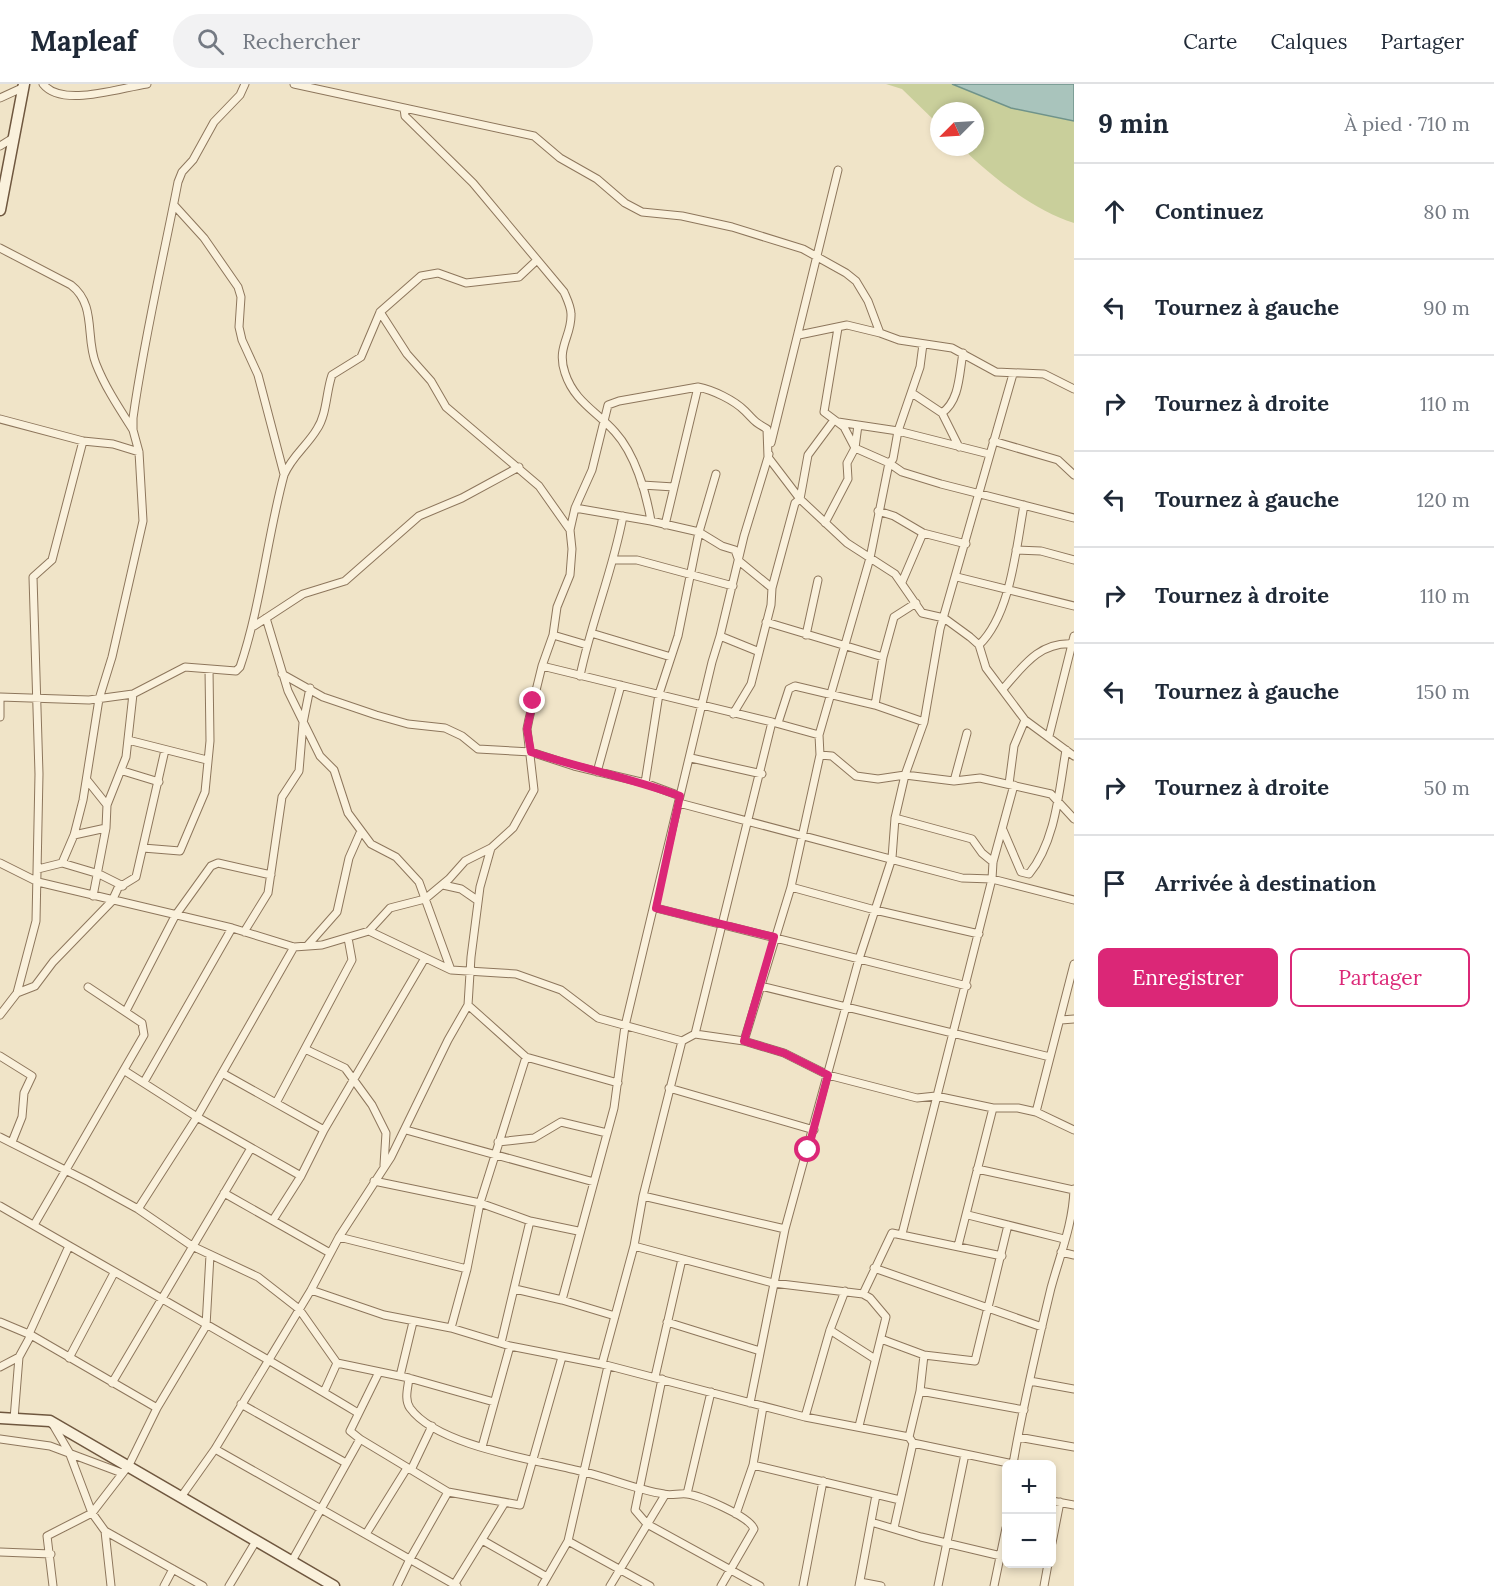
<!DOCTYPE html>
<html lang="fr">
<meta charset="utf-8">
<style>
body{margin:0;font-family:Lora,serif;background:#f2f2f3;color:#1f2937}
.controls{position:absolute;right:18px;bottom:18px;display:grid;overflow:hidden;border-radius:9px;box-shadow:0 3px 9px #0003}
.controls button{width:54px;height:54px;display:grid;place-items:center;padding:0;border:0;border-bottom:2px solid #e0e1e3;background:#fff;color:#1f2937;font:30px sans-serif}
.compass{position:absolute;left:930px;top:18px;width:54px;height:54px;border-radius:50%;background:#fff;box-shadow:0 3px 9px #0003;rotate:246deg}
.stop{position:absolute;width:18px;height:18px;margin:-14px;border:4px solid #db2777;border-radius:50%;background:#fff}
.stop.end{background:#db2777;border-color:#fff;box-shadow:0 2px 6px #0008}
.list{margin:0;padding:0;list-style:none}
h2{display:flex;justify-content:space-between;align-items:center;height:78px;margin:0;padding:0 24px;font-size:26px}
h2 small{font-size:20px;font-weight:400;color:#747a83}
.list li{display:grid;grid-template-columns:39px 1fr auto;gap:18px;align-items:center;box-sizing:border-box;height:96px;padding:0 24px;border-top:2px solid #e0e1e3}
.list b{display:block;font-size:22px;white-space:nowrap}
.list em{font-size:20px;font-style:normal;color:#747a83}
.actions{display:flex;gap:12px;padding:18px 24px}
.actions a{flex:1;padding:14px 0;border:2px solid #db2777;border-radius:9px;text-align:center;font-size:21px;color:#db2777}
.actions .main{background:#db2777;color:#fff}
.icon{flex:none;width:33px;height:33px;fill:none;stroke:currentColor;stroke-width:2;stroke-linecap:round;stroke-linejoin:round}
.map{position:relative;flex:none;width:1074px;height:1502px;overflow:hidden}
header{display:flex;align-items:center;gap:36px;box-sizing:border-box;height:84px;padding:0 30px;background:#fff;border-bottom:2px solid #e0e1e3}
header strong{font-size:28px}
nav{display:flex;gap:33px;margin-inline-start:auto;font-size:21px}
.search{width:420px;height:54px;background:#f2f2f3;display:flex;align-items:center;gap:15px;box-sizing:border-box;padding:0 21px;border-radius:33px;color:#747a83;font-size:22px}
main{display:flex}
aside{flex:1;background:#fff}
.map>svg:first-child{display:block}
.green{fill:#c9cf9b}
.water{fill:#a9c4bc;stroke:#6f938a;stroke-width:1.5}
.lines{fill:none;stroke-linecap:round;stroke-linejoin:round}
.street-casing{stroke:#8d765c;stroke-width:9}
.secondary-casing{stroke:#6f573f;stroke-width:13}
.street{stroke:#faf1dc;stroke-width:7}
.secondary{stroke:#faf1dc;stroke-width:10}
.route{stroke:#db2777;stroke-width:8}
</style>
<header>
<strong>Mapleaf</strong>
<div class="search"><svg class="icon" aria-label="search" viewBox="0 0 24 24"><circle cx="10" cy="10" r="6"/><path d="M15 15l6 6"/></svg>Rechercher</div>
<nav><a>Carte</a><a>Calques</a><a>Partager</a></nav>
</header>
<main>
<div class="map">
<svg width="1074" height="1502" viewBox="0 0 1074 1502">
<rect width="100%" height="100%" fill="#f0e4c8"/>
<!-- green -->
<path class="green" d="M886 0H952L1011 24 1074 37V139C1033 126 992 93 961 63H975V27H939V41L902 5Z"/>
<!-- water -->
<path class="water" d="M952 0H1074V37L1011 24Z"/>
<g class="lines">
<!-- street casing -->
<g class="street-casing">
<path id="street" d="M43 0C62 24 119 4 147 0
M294 0 534 52 560 74 597 95 625 119 642 128 682 132 732 143 803 165 846 189 856 197 868 217 880 249 899 256 952 264 996 288 1044 290 1074 305
M0 14 24 3
M404 24 405 32 473 99 564 208C567 215 571 223 571 230 572 252 556 263 565 289 574 317 596 327 615 348 635 370 646 408 651 437L699 448 722 462 735 466 739 477 772 504 771 521 751 600 733 630
M0 62 13 54
M174 121 204 154 238 203 241 213 239 243 242 256 258 291 284 390
M0 164 71 201C97 221 85 254 96 280 105 303 119 324 133 346
M380 228 407 270 431 297 446 323 539 402 570 446
M799 251 847 241 880 249
M923 260 920 283 898 347 893 375 889 379 902 388 941 400 1074 434
M912 309 942 329 959 363
M942 329C960 316 959 290 963 269
M0 335 83 357 113 360 139 368
M838 338 898 347 989 370
M993 357 1058 376 1074 391
M771 359 838 86
M642 401 674 403
M575 424 651 437
M878 427 894 432 923 449 966 460
M825 439 848 395 847 379 855 364 858 341
M665 441 698 303
M1016 466 1041 467 1074 476
M614 476H637L733 502
M957 493 1074 522
M902 498 923 449
M772 504 795 419 800 415 808 371 834 336
M266 534 288 607 320 672 334 686 348 729 371 760 396 773 419 798 451 886
M766 538 883 573 894 533 916 519
M254 542 303 510 345 497 419 432 462 414 519 383
M591 549 671 573
M553 551 587 561
M806 551 818 496
M720 552 744 452 769 370
M979 561C1011 530 1016 464 1024 421
M542 582 772 638
M282 590 323 613 376 631 408 640 445 644 462 652 478 665 531 668 574 682 645 699 680 712
M580 592C591 538 613 487 623 432
M1003 605C1023 582 1040 557 1074 560
M0 613 89 616 133 610 185 583 236 587 240 583C261 521 267 454 284 391 292 372 307 362 317 345 327 330 326 308 332 291L361 273 380 228 421 192 438 189 466 199 519 193 536 177
M875 621 883 573
M0 633V613
M778 639 789 605 795 602 875 621 924 638
M1049 652 1074 552
M128 656 207 676
M820 671 832 672 856 692 878 695 905 691 954 697 980 694 1051 710 1074 735
M691 674 762 690
M123 687 159 698
M597 688 621 601
M87 696 107 721
M954 697 967 649
M645 699 659 610 678 552 699 448 716 390
M1009 700 1014 662 1025 636
M679 719 962 794 992 795 1074 816
M895 734 972 755 982 769 993 778
M1003 746 1021 788 1029 790C1056 757 1059 706 1066 666
M74 751 106 744 107 721 126 673 133 610
M143 764 180 767 205 708 210 657 209 585
M0 779 38 798 232 844 294 863 322 861 369 847 451 886 516 890 561 906 598 934 682 957
M62 779 99 790 123 802
M38 785 62 779 74 751 83 716 99 615 112 573 143 437 139 368 133 346V334C144 254 163 176 178 98L182 88 193 76 214 38 240 11 245 0
M443 801 461 805 477 816
M791 803 875 826 979 850
M93 812 106 744
M656 824 967 902
M369 847 390 824 425 815 449 795 465 777 491 764
M244 848 268 809 282 713 299 687 303 639 310 604
M307 862 337 828 349 774 360 749
M761 902 1050 973
M17 909 35 902 53 878 112 817 118 804 136 793 165 666
M468 921 526 973 618 999
M126 927 175 832 211 782 218 779 271 791
M0 931 17 909 36 837 39 690 33 493 52 476 83 357
M1061 936 1074 935
M695 950 772 638 819 651
M744 957 791 803 820 671 819 651 870 474 889 379 855 364 844 343 824 328 838 244
M305 965 345 984 372 1021 386 1049 384 1081
M0 972 32 992 24 1009 22 1033 12 1058
M125 987 197 1033 301 1092
M222 989 324 1046
M144 998 232 844
M669 1004 814 1046
M276 1019 352 876 348 854
M1036 1028 1074 880
M406 1046 594 1098
M0 1053 89 1098 138 1125 192 1162 258 1193 299 1225 337 1279 324 1308
M498 1058 534 1054 561 1038 607 1049
M977 1085 1074 1106
M374 1097 480 1119 530 1137 578 1147
M224 1109 330 1169
M643 1112 785 1145
M0 1122C119 1191 240 1258 358 1329
M138 1125 197 1033 294 863
M968 1131 1064 1155
M273 1136 301 1092 324 1046 425 874
M34 1141 144 951 142 939 88 903
M902 1150 992 795 993 778 1014 701
M339 1153 467 1185
M634 1162 773 1199 863 1210 870 1214 886 1233 859 1342
M958 1162 993 1024
M1061 1168 1074 1171
M874 1184 1042 1243
M515 1205 562 1216 615 1232
M311 1206 384 1231 451 1244 510 1262 602 1280 805 1333 909 1353 913 1359 1013 1380
M863 1210 892 1149 1002 1172
M562 1216 614 1024 625 942 712 578 720 552 757 567
M0 1238 31 1251 157 1324
M667 1238 760 1267
M451 1244 467 1185 480 1119 526 973
M830 1246 875 1275
M29 1250 69 1162
M881 1255 924 1271 975 1277 1008 1141
M501 1259 530 1137
M69 1274 114 1189
M337 1279 409 1294 494 1318
M602 1280 634 1162 643 1112 682 957 695 950 744 957 784 969 828 991 917 1014 936 1012 993 1024H1018L1036 1028 1074 1046
M0 1283 19 1273
M400 1292 413 1238
M655 1293 682 1175
M409 1294C408 1304 404 1315 410 1324 438 1363 539 1376 584 1388 610 1394 637 1406 664 1410 671 1412 679 1409 687 1410 701 1412 749 1432 754 1445L721 1502
M662 1295 635 1426 647 1440 760 1502
M1030 1297 1074 1305
M112 1299 251 1064
M920 1307 1024 1326
M750 1319 785 1145 859 875 892 774 895 734 905 691 924 638 940 545 1013 290
M241 1320 346 1379
M805 1333 830 1246 845 1207
M14 1335 19 1273 31 1251
M52 1339 69 1368 92 1429 105 1447 203 1502
M909 1353 920 1307 924 1271
M1018 1353 1074 1363
M0 1355 50 1362 122 1389
M360 1355 448 1408 520 1421 562 1273
M482 1363 510 1262
M215 1365 457 1502
M1013 1380C1023 1321 1037 1262 1051 1204 1060 1171 1073 1140 1074 1105
M753 1381 900 1416
M411 1386 432 1342
M687 1410 711 1308
M181 1413 215 1365 311 1206 339 1153 391 1073 448 956 468 921 471 873 480 803 491 764 513 744 534 706 527 645 529 635 542 582 553 551 557 523 570 491 572 465 570 446 575 424 592 386 608 321 619 317 698 303C713 306 734 316 745 327 755 337 753 337 767 345L768 373 800 415 847 459 895 490 922 529 944 534 970 553 979 561 986 584 1025 636 1074 672
M1052 1417 1074 1421
M736 1430 753 1381 763 1323
M871 1438 921 1453 1001 1472
M894 1444 913 1359
M105 1447 111 1502
M366 1450 407 1384
M482 1456 547 1493
M568 1457 650 1502
M1052 1459 1060 1418
M0 1468 51 1470
M292 1477 360 1355 350 1347 379 1288
M860 1498 881 1502
M454 1501 504 1420
M53 1502 47 1452 92 1429 129 1381 157 1324 206 1242 210 1171
M164 1502 173 1485
M229 1502 256 1457
M397 1502 410 1475 448 1408
M542 1502 568 1457 608 1282
M610 1502 665 1411
M803 1502 823 1397
M859 1502 876 1411
M938 1502 965 1370
M994 1502 1006 1444
M1044 1502 1048 1480"/>
</g>
<!-- secondary casing -->
<g class="secondary-casing">
<path id="secondary" d="M0 126 24 0
M0 1334 50 1337 334 1502"/>
</g>
<!-- street -->
<use href="#street" class="street"/>
<!-- secondary -->
<use href="#secondary" class="secondary"/>
</g>
<g class="lines">
<!-- route -->
<path class="route" d="M533 617 527 645 531 668C580 684 631 694 680 712L656 824 774 853 744 957 784 969 828 991 808 1066"/>
</g>
</svg>
<div class="controls">
<button>+</button>
<button>−</button>
</div>
<svg class="compass" viewBox="-18 -18 36 36"><path d="M0-13l5 13h-10z" fill="#e53935"/><path d="M0 13l5-13h-10z" fill="#747a83"/></svg>
<div class="stop" style="left:808px;top:1066px"></div>
<div class="stop end" style="left:533px;top:617px"></div>
</div>
<aside>
<h2>9 min<small>À pied · 710 m</small></h2>
<ul class="list">
<li><svg class="icon" aria-label="ahead" viewBox="0 0 24 24"><path d="M12 20V5M6 11l6-6 6 6"/></svg><div><b>Continuez</b></div><em>80 m</em></li>
<li><svg class="icon" aria-label="left" viewBox="0 0 24 24"><path d="M17 20v-9H6M10 6l-5 5 5 5"/></svg><div><b>Tournez à gauche</b></div><em>90 m</em></li>
<li><svg class="icon" aria-label="right" viewBox="0 0 24 24"><path d="M7 20v-9h11M14 6l5 5-5 5"/></svg><div><b>Tournez à droite</b></div><em>110 m</em></li>
<li><svg class="icon" aria-label="left" viewBox="0 0 24 24"><path d="M17 20v-9H6M10 6l-5 5 5 5"/></svg><div><b>Tournez à gauche</b></div><em>120 m</em></li>
<li><svg class="icon" aria-label="right" viewBox="0 0 24 24"><path d="M7 20v-9h11M14 6l5 5-5 5"/></svg><div><b>Tournez à droite</b></div><em>110 m</em></li>
<li><svg class="icon" aria-label="left" viewBox="0 0 24 24"><path d="M17 20v-9H6M10 6l-5 5 5 5"/></svg><div><b>Tournez à gauche</b></div><em>150 m</em></li>
<li><svg class="icon" aria-label="right" viewBox="0 0 24 24"><path d="M7 20v-9h11M14 6l5 5-5 5"/></svg><div><b>Tournez à droite</b></div><em>50 m</em></li>
<li><svg class="icon" aria-label="arrive" viewBox="0 0 24 24"><path d="M6 21V4h12l-3 4 3 4H6"/></svg><div><b>Arrivée à destination</b></div></li>
</ul>
<div class="actions"><a class="main">Enregistrer</a><a>Partager</a></div>
</aside>
</main>
